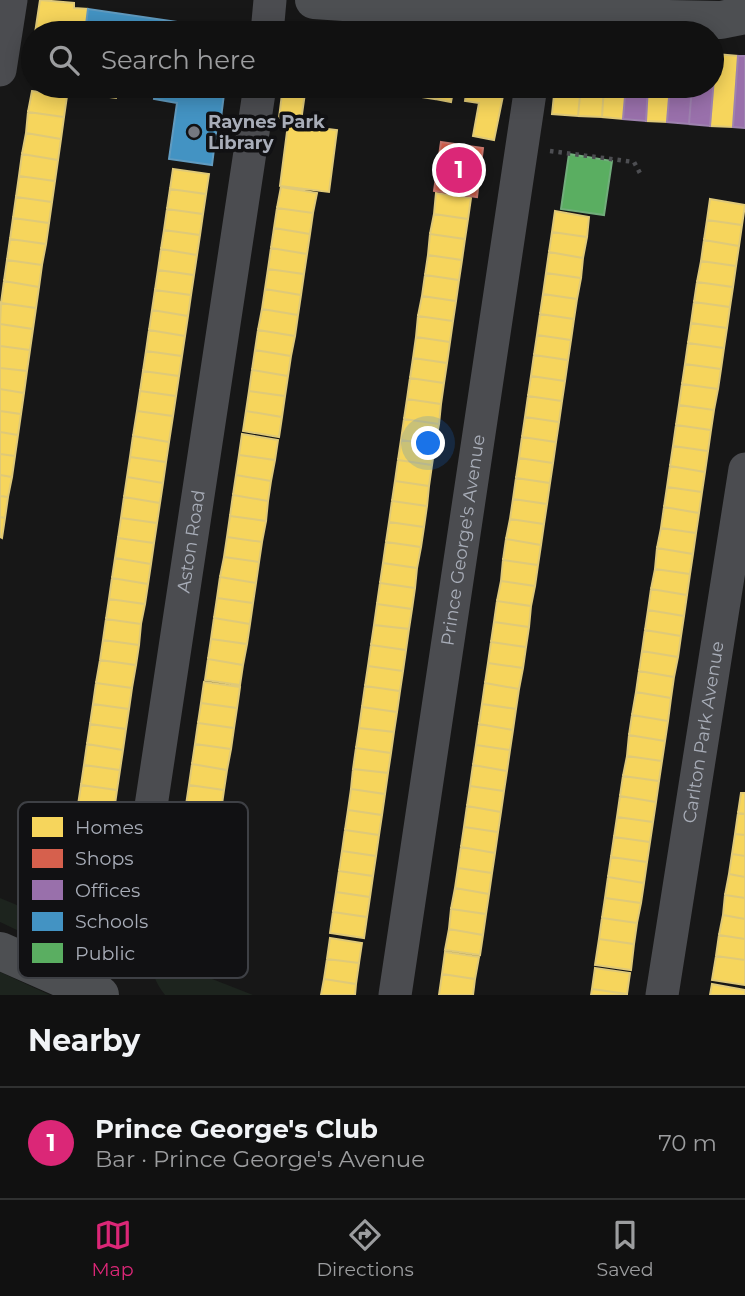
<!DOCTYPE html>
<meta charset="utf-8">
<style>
body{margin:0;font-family:Montserrat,sans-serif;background:#1a1a1a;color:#f1f3f6}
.you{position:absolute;left:429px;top:444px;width:24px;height:24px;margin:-18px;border:5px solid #fff;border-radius:50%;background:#1a73e8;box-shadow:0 0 0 10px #1a73e833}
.badge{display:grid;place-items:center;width:46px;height:46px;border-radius:50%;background:#db2777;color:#fff;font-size:23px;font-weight:700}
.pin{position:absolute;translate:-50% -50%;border:4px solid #fff;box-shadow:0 2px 7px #0006}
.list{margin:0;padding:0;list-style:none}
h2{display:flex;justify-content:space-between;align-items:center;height:91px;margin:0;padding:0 28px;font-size:30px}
h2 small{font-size:23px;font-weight:400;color:#9c9d9f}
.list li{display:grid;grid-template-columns:46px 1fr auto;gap:21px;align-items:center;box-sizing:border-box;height:112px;padding:0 28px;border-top:2px solid #303131}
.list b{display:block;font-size:26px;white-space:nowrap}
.list p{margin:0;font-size:23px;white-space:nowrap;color:#9c9d9f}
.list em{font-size:23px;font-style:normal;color:#9c9d9f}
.icon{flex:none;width:38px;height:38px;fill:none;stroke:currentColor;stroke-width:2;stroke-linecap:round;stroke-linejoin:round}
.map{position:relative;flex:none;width:745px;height:995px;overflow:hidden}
.search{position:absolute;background:#111;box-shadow:0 4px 18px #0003;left:21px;right:21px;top:21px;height:77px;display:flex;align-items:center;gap:18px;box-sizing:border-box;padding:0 24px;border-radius:38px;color:#9c9d9f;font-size:26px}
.sheet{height:203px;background:#111}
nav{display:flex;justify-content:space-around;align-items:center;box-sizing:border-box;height:98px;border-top:2px solid #303131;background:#111;font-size:19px;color:#9c9d9f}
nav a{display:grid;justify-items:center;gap:4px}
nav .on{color:#db2777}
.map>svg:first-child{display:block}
.green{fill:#1d241e}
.homes{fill:#f6d55c;stroke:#dfc978;stroke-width:2}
.shops{fill:#d6604d;stroke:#c8776d;stroke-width:2}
.offices{fill:#9970ab;stroke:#9e82af;stroke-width:2}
.schools{fill:#4393c3;stroke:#619bc0;stroke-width:2}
.public{fill:#5aae61;stroke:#71ae7b;stroke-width:2}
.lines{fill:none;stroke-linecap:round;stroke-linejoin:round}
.path{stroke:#4d4e52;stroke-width:4.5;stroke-dasharray:3.5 5;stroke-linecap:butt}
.street{stroke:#4b4c50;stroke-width:33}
.primary{stroke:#4d4f52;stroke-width:38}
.poi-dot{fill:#757880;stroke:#111113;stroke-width:2.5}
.labels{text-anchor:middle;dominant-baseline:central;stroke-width:7;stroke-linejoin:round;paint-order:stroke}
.poi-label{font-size:18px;font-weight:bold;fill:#a8adb8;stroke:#111113;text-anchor:start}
.street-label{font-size:18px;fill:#a8adb8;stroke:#111113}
.key{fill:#111113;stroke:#3e4045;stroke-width:2}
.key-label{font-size:19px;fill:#a8adb8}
</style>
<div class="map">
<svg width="745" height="995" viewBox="0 0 745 995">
<rect width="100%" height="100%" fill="#171717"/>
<!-- green -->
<path class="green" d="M0 898 101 940C98 953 93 959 80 960L0 922Z
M151 955 253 995H165C155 982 151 972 151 955Z
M0 972 50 995H0Z"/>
<!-- homes -->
<path class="homes" d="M40 0 74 3V8L88 9 85 33H35Z
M292 27 314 29 313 33H291Z
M314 29 336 31 335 33H313Z
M716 54 738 56 733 127 710 126Z
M103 86 118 87 116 98 101 96Z
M283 86H306L301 121 279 118Z
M380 86H394L393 94 379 92Z
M394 86H411L410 96 393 94Z
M422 86H437L435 99 421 97Z
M437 86H454L451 102 435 99Z
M467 86H505L494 140 473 136 479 103 465 101Z
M555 86H581L578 116 552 114Z
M581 86H604L602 117 578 116Z
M604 86H626L623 119 602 117Z
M648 86H670L667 122 646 121Z
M32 91 67 96 64 117 28 112Z
M28 112 64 117 61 139 26 133Z
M288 124 337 130 329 192 280 186Z
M26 133 61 139 58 160 22 154Z
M22 154 58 160 55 181 19 176Z
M173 169 209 174 206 194 170 189Z
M19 176 55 181 52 202 16 197Z
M281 187 317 193 313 213 277 208Z
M170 189 206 194 203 214 167 209Z
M436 193 471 198 468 219 434 214Z
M16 197 52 202 49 223 13 218Z
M710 199 745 205 742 225 707 220Z
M277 208 313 213 310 234 274 228Z
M167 209 203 214 200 235 164 230Z
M555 211 589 217 587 237 552 232Z
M434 214 468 219 465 239 430 234Z
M13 218 49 223 46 244 10 239Z
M707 220 742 225 739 246 704 240Z
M274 228 310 234 307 254 271 248Z
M164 230 200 235 197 255 161 249Z
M552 232 587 237 583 258 549 252Z
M430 234 465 239 462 260 428 255Z
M10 239 46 244 42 265 7 260Z
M704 240 739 246 736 266 701 261Z
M271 248 307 254 304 274 268 269Z
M161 249 197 255 194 275 158 270Z
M549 252 583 258 581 278 546 273Z
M428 255 462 260 459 280 425 275Z
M7 260 42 265 39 287 4 281Z
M701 261 736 266 733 287 697 282Z
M268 269 304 274 301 295 265 289Z
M158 270 194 275 191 295 155 290Z
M546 273 581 278 577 299 543 294Z
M425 275 459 280 456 301 422 296Z
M4 281 39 287 36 308 1 303Z
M697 282 733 287 730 307 694 302Z
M265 289 301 295 298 315 262 309Z
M155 290 191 295 188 316 152 310Z
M543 294 577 299 574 319 540 314Z
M422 296 456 301 453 321 418 316Z
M694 302 730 307 727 328 691 323Z
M1 303 36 308 33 329 0 324Z
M262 309 298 315 295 336 258 330Z
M152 310 188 316 185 336 149 330Z
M540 314 574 319 571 340 537 335Z
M418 316 453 321 450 342 416 337Z
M691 323 727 328 724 348 688 343Z
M0 324 33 329 30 350 0 346Z
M149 330 185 336 182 356 146 351Z
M258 330 295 336 291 356 255 350Z
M537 335 571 340 568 360 534 355Z
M416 337 450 342 447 363 413 358Z
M688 343 724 348 721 369 685 364Z
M0 346 30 350 27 371 0 368Z
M255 350 291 356 288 376 252 370Z
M146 351 182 356 179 376 143 371Z
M534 355 568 360 565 381 531 376Z
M413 358 447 363 444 383 410 378Z
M685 364 721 369 718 389 682 384Z
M0 368 27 371 24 393 0 389Z
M252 370 288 376 285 396 249 391Z
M143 371 179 376 176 396 140 391Z
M531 376 565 381 562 401 528 396Z
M410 378 444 383 441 404 407 399Z
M682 384 718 389 714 410 679 405Z
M0 389 24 393 21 414 0 411Z
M140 391 176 396 173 416 137 411Z
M249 391 285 396 282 417 246 411Z
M528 396 562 401 559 422 525 417Z
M407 399 441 404 439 424 404 419Z
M679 405 714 410 711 430 676 425Z
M0 411 21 414 18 435 0 432Z
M137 411 173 416 169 442 133 436Z
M246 411 282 417 279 437 243 431Z
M525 417 559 422 556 442 522 437Z
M404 419 439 424 435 445 401 440Z
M676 425 711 430 708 451 673 446Z
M0 432 18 435 15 456 0 454Z
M242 434 278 440 275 460 239 455Z
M133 436 169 442 166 462 130 457Z
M522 437 556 442 553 463 519 458Z
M401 440 435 445 432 465 398 460Z
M673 446 708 451 705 472 670 466Z
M0 454 15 456 12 477 0 475Z
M239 455 275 460 271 481 236 475Z
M130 457 166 462 163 483 127 477Z
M519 458 553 463 550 483 516 478Z
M398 460 432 465 429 486 395 481Z
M670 466 705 472 702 492 667 487Z
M0 475 12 477 8 497 0 496Z
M236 475 271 481 268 501 233 495Z
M127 477 163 483 160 503 124 497Z
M516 478 550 483 547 504 513 499Z
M395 481 429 486 427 506 392 501Z
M667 487 702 492 699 513 664 507Z
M233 495 268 501 266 521 230 516Z
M0 496 8 497 5 518 0 517Z
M124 497 160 503 157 523 121 518Z
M513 499 547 504 544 524 510 519Z
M392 501 427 506 424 527 389 522Z
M664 507 699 513 696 533 661 528Z
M230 516 266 521 262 542 227 537Z
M0 517 5 518 2 538 0 537Z
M121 518 157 523 154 543 118 538Z
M510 519 544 524 541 545 506 539Z
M389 522 424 527 421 547 386 542Z
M661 528 696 533 693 554 657 548Z
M227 537 262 542 259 562 224 557Z
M118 538 154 543 151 564 115 558Z
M506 539 541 545 538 565 503 560Z
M386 542 421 547 417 568 383 563Z
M657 548 693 554 690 574 655 569Z
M224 557 259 562 256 583 220 577Z
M115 558 151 564 148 584 112 578Z
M503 560 538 565 535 586 501 581Z
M383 563 417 568 415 588 380 583Z
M655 569 690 574 687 595 651 589Z
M220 577 256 583 253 603 217 598Z
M112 578 148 584 145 604 109 599Z
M501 581 535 586 531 606 497 601Z
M380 583 415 588 412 609 377 604Z
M651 589 687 595 684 616 648 610Z
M217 598 253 603 250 624 214 618Z
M109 599 145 604 141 624 106 619Z
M497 601 531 606 529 627 494 622Z
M377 604 412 609 409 629 374 625Z
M648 610 684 616 681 636 645 630Z
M214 618 250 624 247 644 211 639Z
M106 619 141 624 139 645 103 640Z
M494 622 529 627 526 647 491 642Z
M374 625 409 629 406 650 371 645Z
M645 630 681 636 678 657 642 651Z
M211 639 247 644 243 665 208 659Z
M103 640 139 645 136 665 100 660Z
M491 642 526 647 523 668 488 663Z
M371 645 406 650 403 671 368 666Z
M642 651 678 657 674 677 639 671Z
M208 659 243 665 240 685 205 680Z
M100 660 136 665 132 688 96 683Z
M488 663 523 668 519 689 485 683Z
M368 666 403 671 400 691 365 686Z
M639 671 674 677 671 698 636 692Z
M204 682 240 687 237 708 201 703Z
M96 683 132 688 129 709 93 704Z
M485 683 519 689 516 709 482 704Z
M365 686 400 691 397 712 362 707Z
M636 692 671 698 668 721 632 715Z
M201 703 237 708 234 728 198 723Z
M93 704 129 709 126 729 90 724Z
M482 704 516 709 513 730 479 724Z
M362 707 397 712 394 732 359 728Z
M632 715 668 721 665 741 629 735Z
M198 723 234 728 231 749 195 744Z
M90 724 126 729 123 750 87 744Z
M479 724 513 730 510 750 476 745Z
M359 728 394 732 391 753 356 748Z
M629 735 665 741 662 761 627 756Z
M87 744 123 750 120 770 84 765Z
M195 744 231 749 227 770 192 764Z
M476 745 510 750 507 771 473 765Z
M356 748 391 753 388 773 353 769Z
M627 756 662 761 659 781 623 776Z
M192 764 227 770 224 790 189 785Z
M84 765 120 770 117 790 81 785Z
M473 765 507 771 504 791 470 786Z
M353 769 388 773 385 794 351 789Z
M623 776 659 781 656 802 620 796Z
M81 785 117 790 114 811 78 805Z
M189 785 224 790 221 811 186 805Z
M470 786 504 791 501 812 467 806Z
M351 789 385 794 382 815 348 810Z
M741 793H745V814L738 813Z
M620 796 656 802 653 822 617 817Z
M467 806 501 812 498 832 464 827Z
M348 810 382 815 379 835 345 830Z
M738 813 745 814V835L735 834Z
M617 817 653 822 650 842 614 837Z
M464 827 498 832 495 853 461 847Z
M345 830 379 835 376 856 342 851Z
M735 834 745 835V856L732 854Z
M614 837 650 842 647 862 611 857Z
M461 847 495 853 492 873 458 868Z
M342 851 376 856 373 876 339 871Z
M732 854 745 856V877L729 874Z
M611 857 647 862 644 883 608 877Z
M458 868 492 873 489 894 455 888Z
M339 871 373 876 370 897 336 892Z
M729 874 745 877V898L725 895Z
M608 877 644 883 641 903 605 898Z
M455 888 489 894 486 914 451 909Z
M336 892 370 897 367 917 333 912Z
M725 895 745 898V919L723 915Z
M605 898 641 903 637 923 602 918Z
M451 909 486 914 483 935 449 929Z
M333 912 367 917 364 938 330 933Z
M723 915 745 919V939L719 935Z
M602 918 637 923 634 944 599 939Z
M449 929 483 935 480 955 445 950Z
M719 935 745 939V960L716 956Z
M330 938 362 943 359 963 327 959Z
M599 939 634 944 631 970 595 965Z
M445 952 479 957 475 979 442 974Z
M716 956 745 960V985L712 980Z
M327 959 359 963 356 984 324 979Z
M595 968 630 973 627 994 592 989Z
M442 974 475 979 473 995H439Z
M324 979 356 984 355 995H321Z
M712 984 745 990V995H710Z
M592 989 627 994V995H591Z"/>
<!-- shops -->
<path class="shops" d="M441 142 483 148 477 197 434 191Z"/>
<!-- offices -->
<path class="offices" d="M712 54H716L710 126 689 124 692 86H712Z
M738 56H745V128L733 127Z
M626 86H648L646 121 623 119Z
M670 86H692L689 124 667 122Z"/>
<!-- schools -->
<path class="schools" d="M88 9 233 30V33H85Z
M156 86H225L221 118 218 117 212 165 169 159 177 103 154 99Z"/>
<!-- public -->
<path class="public" d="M569 154 612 161 604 215 561 209Z"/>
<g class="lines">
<!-- path -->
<path class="path" d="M550 151 634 162 641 175
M125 976 128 953"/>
<!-- street -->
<g class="street">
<path d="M267 33 270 0"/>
<path d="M0 70 11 0"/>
<path id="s1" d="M133 925 260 86"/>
<path id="s2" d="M395 995 531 86"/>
<path id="s3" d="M662 995 745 469"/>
</g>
<!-- primary -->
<path class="primary" d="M314 0 462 10 509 16 721 20 745 15
M0 951 100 995"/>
</g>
<!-- markers -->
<circle class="poi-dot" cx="194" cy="132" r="7"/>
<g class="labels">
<!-- poi labels -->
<g class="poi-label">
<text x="208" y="122">Raynes Park<tspan x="208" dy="21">Library</tspan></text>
</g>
<!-- street labels -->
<g class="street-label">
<text stroke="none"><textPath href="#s2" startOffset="460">Prince George's Avenue</textPath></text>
<text stroke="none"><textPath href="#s1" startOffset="388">Aston Road</textPath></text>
<text stroke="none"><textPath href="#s3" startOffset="266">Carlton Park Avenue</textPath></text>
</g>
</g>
<!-- legend -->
<rect x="18" y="802" width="230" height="176" rx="10" class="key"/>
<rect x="32" y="817" width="31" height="20" fill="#f6d55c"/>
<rect x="32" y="849" width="31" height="19" fill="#d6604d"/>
<rect x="32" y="880" width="31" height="20" fill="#9970ab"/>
<rect x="32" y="912" width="31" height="19" fill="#4393c3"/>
<rect x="32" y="943" width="31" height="20" fill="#5aae61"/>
<g class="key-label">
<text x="75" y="834">Homes</text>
<text x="75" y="865">Shops</text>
<text x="75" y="897">Offices</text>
<text x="75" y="928">Schools</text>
<text x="75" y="960">Public</text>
</g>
</svg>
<div class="you"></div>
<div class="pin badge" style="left:459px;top:170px">1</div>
<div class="search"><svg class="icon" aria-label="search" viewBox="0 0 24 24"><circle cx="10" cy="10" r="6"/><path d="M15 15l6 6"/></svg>Search here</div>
</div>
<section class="sheet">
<h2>Nearby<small></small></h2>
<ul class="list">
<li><span class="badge">1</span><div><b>Prince George's Club</b><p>Bar · Prince George's Avenue</p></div><em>70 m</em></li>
</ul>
</section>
<nav>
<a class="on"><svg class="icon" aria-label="map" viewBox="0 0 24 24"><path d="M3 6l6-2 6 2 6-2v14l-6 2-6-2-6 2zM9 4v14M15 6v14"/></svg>Map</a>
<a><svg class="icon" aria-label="directions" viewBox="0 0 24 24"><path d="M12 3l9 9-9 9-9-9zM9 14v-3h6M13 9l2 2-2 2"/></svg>Directions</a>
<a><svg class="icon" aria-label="saved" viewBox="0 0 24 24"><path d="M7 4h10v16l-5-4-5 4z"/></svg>Saved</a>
</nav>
